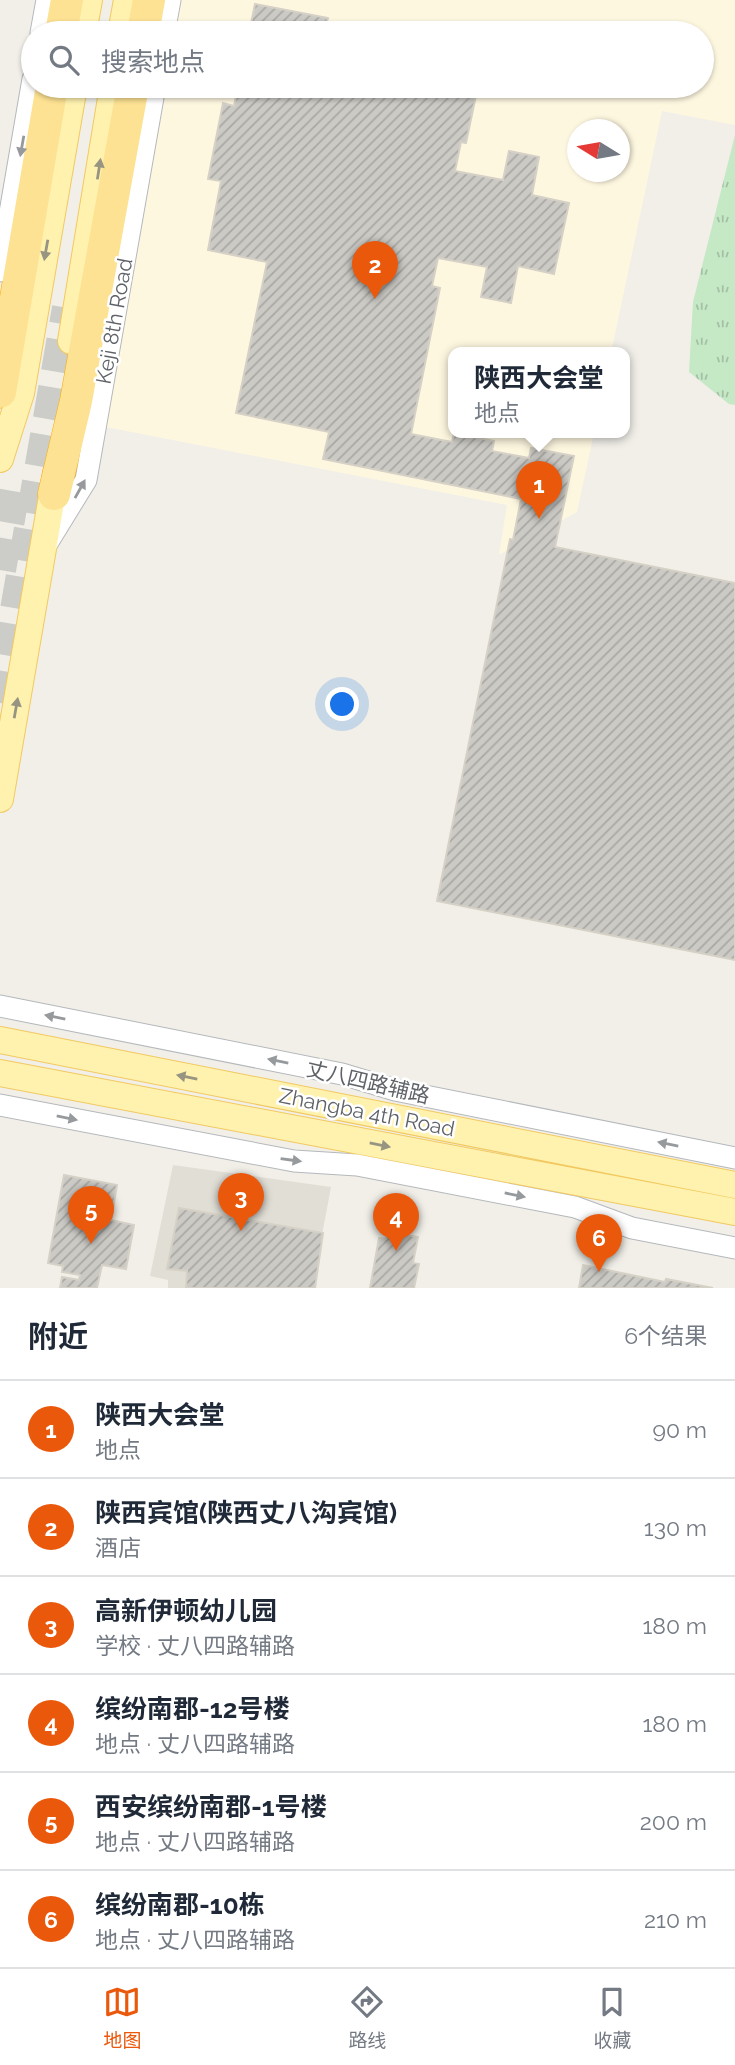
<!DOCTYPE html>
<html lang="zh">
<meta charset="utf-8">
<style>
body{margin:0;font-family:Raleway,"Noto Sans SC",sans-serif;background:#f2f2f3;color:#1f2937}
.compass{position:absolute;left:567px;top:119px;width:63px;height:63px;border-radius:50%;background:#fff;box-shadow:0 2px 5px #0004;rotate:281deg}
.you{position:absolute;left:343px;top:705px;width:24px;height:24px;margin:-18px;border:5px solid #fff;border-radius:50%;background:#1a73e8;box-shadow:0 0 0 10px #1a73e833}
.badge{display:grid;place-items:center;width:46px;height:46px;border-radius:50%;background:#ea580c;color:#fff;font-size:23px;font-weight:700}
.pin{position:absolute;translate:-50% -58px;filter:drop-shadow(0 2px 4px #0008)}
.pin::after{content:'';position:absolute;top:37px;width:24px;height:21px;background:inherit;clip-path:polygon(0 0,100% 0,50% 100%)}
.popup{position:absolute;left:448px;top:347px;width:182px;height:91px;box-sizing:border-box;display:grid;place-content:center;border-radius:14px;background:#fff;filter:drop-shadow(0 2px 5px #0005);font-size:23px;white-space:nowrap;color:#747a83}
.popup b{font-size:26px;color:#1f2937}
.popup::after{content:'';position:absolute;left:50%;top:100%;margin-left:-14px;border:14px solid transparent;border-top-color:#fff}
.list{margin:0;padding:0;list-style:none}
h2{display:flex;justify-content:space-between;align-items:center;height:91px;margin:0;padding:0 28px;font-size:30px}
h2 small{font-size:23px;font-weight:400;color:#747a83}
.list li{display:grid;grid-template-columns:46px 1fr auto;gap:21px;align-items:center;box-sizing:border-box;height:98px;padding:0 28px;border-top:2px solid #e0e1e3}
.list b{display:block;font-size:26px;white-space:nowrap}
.list p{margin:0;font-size:23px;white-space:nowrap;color:#747a83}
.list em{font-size:23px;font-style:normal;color:#747a83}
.icon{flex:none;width:38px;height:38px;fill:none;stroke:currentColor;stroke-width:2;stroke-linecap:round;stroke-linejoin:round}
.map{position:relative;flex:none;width:735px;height:1288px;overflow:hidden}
.search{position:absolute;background:#fff;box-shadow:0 2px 5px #0004;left:21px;right:21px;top:21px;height:77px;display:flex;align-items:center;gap:18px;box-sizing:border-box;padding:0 24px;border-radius:38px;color:#747a83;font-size:26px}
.sheet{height:679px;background:#fff}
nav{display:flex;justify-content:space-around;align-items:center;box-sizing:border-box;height:98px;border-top:2px solid #e0e1e3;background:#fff;font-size:19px;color:#747a83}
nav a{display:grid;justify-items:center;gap:4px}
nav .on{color:#ea580c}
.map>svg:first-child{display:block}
.commercial{fill:#fef7e0;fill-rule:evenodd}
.education{fill:#e1ded6}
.grass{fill:url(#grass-tufts)}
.building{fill:url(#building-hatch);stroke:#d6d1c6;stroke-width:2}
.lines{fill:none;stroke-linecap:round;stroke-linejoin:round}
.highway-tunnel{stroke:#ccccc8;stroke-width:32;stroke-dasharray:32 16;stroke-linecap:butt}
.minor-casing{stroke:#b5b8bc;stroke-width:23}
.major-casing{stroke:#f2c960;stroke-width:28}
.highway-casing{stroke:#f9ab00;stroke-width:33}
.minor{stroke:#fff;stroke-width:21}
.major{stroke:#fff2af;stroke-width:26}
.highway{stroke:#fde293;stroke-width:32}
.oneway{fill:#979a9d}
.oneway2{fill:#979581}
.labels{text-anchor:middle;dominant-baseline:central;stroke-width:5;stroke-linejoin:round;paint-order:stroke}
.street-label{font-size:21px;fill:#5f6368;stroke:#fff}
</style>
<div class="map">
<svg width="735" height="1288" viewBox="0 0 735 1288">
<defs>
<pattern id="grass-tufts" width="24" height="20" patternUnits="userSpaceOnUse" patternTransform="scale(1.75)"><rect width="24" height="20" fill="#c5e8c5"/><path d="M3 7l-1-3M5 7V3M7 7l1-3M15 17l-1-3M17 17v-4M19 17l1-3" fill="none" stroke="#a3c0a4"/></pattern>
<pattern id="building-hatch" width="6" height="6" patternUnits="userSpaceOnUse" patternTransform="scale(1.75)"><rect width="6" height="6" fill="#cccac5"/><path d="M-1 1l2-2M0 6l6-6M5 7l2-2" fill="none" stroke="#a9a8a4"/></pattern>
</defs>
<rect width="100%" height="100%" fill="#f1efe8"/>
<!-- commercial -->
<path class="commercial" d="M179 0H735V125L662 111 611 353H453V433H594L577 512 499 555 507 505 106 427 165 86H702V33H174ZM578 130H620V172H578Z"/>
<!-- education -->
<path class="education" d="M173 1165 331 1187 312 1288H168V1280L150 1276Z"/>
<!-- grass -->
<path class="grass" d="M735 135V405L729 404 689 372 693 302Z"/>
<!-- building -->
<path class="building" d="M255 4 328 18 325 29 346 33H249Z
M238 86H478L466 143 461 142 455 171 503 180 509 151 539 157 532 195 569 203 554 274 518 266 511 303 481 297 487 267 438 258 432 286 440 288 411 434 452 442 454 433 494 441 492 451 529 458 531 448 574 456 555 547 735 583V960L437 901 510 539 513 540 521 499 323 459 329 432 236 413 267 262 208 250 221 181 208 179 223 103 234 106Z
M64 1175 117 1185 111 1220 134 1225 126 1269 102 1265 97 1288H60L62 1277 79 1280 80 1275 62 1272 63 1266 48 1263Z
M179 1208 323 1233 315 1288H186L187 1271 167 1269Z
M388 1232 418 1237 413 1263 419 1264 414 1288H370L379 1238 386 1239Z
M583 1265 665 1282 666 1279 713 1288H579Z"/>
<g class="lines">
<!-- highway-tunnel -->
<path class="highway-tunnel" d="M0 570 14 491
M0 703 68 308"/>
<!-- minor casing -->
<g class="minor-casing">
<path id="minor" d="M41 33 47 0
M164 33 170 0
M0 271 33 79
M46 545 86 480 155 86
M0 1006 342 1074 395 1090 735 1158
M0 1105 294 1161 357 1165 575 1207 632 1228 735 1248"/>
</g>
<!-- major casing -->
<g class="major-casing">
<path id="major" d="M83 33 89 0
M121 33 127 0
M71 341 113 86
M0 459 21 393 74 86
M0 799 56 473
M0 1040 735 1185
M0 1073 735 1212"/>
</g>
<!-- highway casing -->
<g class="highway-casing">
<path id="highway" d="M61 33 67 0
M143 33 149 0
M0 392 52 86
M54 494 76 401 133 86"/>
</g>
<!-- minor -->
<use href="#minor" class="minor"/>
<!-- major -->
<use href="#major" class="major"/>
<!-- highway -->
<use href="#highway" class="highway"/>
</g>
<!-- one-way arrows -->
<defs><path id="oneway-solid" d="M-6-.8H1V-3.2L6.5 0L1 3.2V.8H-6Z" transform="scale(1.75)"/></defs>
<g class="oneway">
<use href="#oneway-solid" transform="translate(22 146) rotate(100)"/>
<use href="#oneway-solid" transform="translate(80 489) rotate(-61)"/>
<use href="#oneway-solid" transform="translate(55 1017) rotate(-169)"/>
<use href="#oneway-solid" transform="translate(278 1061) rotate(-169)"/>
<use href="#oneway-solid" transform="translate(67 1118) rotate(11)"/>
<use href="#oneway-solid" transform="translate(668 1144) rotate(-169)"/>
<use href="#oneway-solid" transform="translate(291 1160) rotate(8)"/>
<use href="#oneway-solid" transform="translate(515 1195) rotate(11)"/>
</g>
<g class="oneway2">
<use href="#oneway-solid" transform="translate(99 169) rotate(-81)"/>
<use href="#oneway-solid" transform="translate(46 250) rotate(100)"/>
<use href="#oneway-solid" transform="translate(16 708) rotate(-80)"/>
<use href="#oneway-solid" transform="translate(187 1077) rotate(-169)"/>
<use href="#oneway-solid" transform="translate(380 1145) rotate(11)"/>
</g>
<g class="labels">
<!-- street labels -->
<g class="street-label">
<text transform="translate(114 321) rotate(-80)">Keji 8th Road</text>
<text transform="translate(368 1082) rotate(13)">丈八四路辅路</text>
<text transform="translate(367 1112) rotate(11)">Zhangba 4th Road</text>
</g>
</g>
</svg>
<svg class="compass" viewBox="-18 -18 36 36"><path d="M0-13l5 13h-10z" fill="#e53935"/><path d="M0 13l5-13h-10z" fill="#747a83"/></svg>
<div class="you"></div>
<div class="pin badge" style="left:539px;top:519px">1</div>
<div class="popup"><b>陕西大会堂</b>地点</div>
<div class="pin badge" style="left:375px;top:299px">2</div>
<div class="pin badge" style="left:241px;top:1231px">3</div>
<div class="pin badge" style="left:396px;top:1251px">4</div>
<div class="pin badge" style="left:91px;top:1244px">5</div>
<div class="pin badge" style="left:599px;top:1272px">6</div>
<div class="search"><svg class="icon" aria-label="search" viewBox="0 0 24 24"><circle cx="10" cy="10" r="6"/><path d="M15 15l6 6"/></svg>搜索地点</div>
</div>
<section class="sheet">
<h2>附近<small>6个结果</small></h2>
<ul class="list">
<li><span class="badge">1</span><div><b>陕西大会堂</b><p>地点</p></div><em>90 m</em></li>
<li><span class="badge">2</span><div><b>陕西宾馆(陕西丈八沟宾馆)</b><p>酒店</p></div><em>130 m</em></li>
<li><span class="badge">3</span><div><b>高新伊顿幼儿园</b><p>学校 · 丈八四路辅路</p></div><em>180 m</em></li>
<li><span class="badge">4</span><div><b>缤纷南郡-12号楼</b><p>地点 · 丈八四路辅路</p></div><em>180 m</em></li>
<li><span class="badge">5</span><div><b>西安缤纷南郡-1号楼</b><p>地点 · 丈八四路辅路</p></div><em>200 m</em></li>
<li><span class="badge">6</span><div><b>缤纷南郡-10栋</b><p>地点 · 丈八四路辅路</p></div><em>210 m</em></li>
</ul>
</section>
<nav>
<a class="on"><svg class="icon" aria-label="map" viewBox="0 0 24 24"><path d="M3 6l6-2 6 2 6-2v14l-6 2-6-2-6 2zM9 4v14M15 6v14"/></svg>地图</a>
<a><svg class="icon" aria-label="directions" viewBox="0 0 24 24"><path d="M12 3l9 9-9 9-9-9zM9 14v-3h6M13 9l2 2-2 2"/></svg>路线</a>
<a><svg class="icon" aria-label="saved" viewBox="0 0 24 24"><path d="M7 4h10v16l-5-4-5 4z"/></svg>收藏</a>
</nav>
